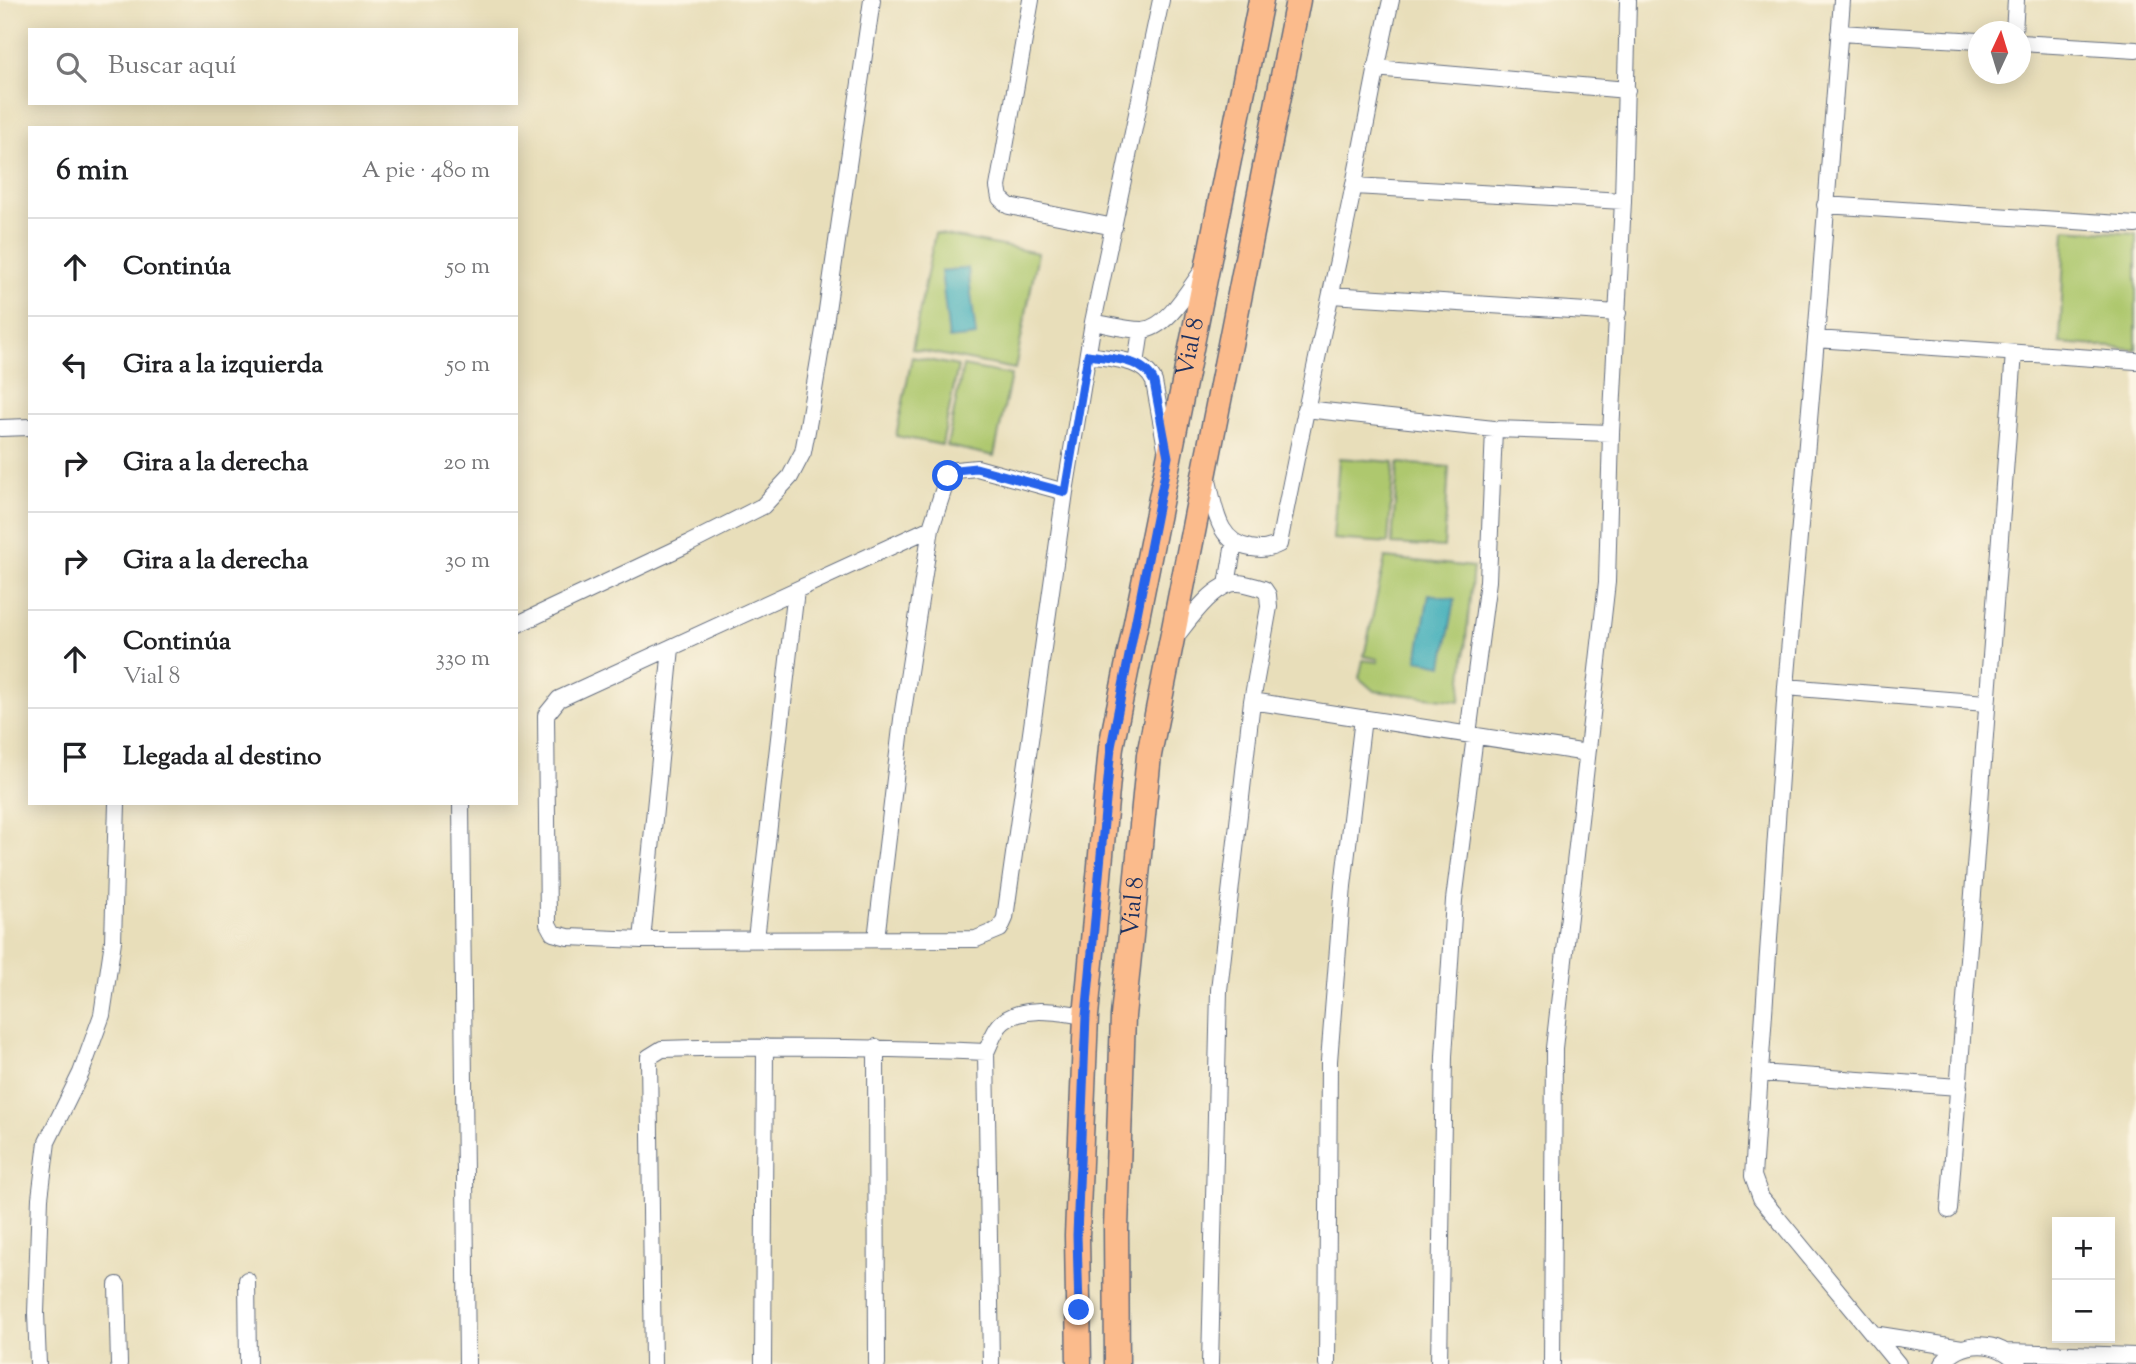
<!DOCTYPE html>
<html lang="es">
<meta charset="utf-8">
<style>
body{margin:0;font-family:"Sorts Mill Goudy",serif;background:#f6f6f6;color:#202124}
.controls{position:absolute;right:21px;bottom:21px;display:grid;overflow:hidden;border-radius:0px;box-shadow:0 4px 18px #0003}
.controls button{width:63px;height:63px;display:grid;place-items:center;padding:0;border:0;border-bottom:2px solid #e0e0e0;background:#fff;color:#202124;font:35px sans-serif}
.compass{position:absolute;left:1968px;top:21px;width:63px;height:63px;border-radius:50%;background:#fff;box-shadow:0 4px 18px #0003;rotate:4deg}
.stop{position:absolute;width:21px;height:21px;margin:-16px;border:5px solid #2563eb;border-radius:50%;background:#fff}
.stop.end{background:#2563eb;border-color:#fff;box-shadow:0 2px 7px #0008}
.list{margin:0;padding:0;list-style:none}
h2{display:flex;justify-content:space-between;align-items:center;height:91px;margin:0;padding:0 28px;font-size:30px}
h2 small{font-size:23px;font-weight:400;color:#757577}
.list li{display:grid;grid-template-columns:46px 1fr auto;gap:21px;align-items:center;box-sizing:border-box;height:98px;padding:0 28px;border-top:2px solid #e0e0e0}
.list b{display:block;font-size:26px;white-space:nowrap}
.list p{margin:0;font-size:23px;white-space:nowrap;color:#757577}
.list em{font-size:23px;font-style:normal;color:#757577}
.icon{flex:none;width:38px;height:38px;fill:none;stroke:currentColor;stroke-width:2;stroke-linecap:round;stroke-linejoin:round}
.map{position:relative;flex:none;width:2136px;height:1364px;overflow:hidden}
.search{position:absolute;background:#fff;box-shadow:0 4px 18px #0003;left:28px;top:28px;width:490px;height:77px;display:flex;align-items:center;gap:18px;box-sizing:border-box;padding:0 24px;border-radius:0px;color:#757577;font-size:26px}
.panel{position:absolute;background:#fff;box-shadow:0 4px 18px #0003;left:28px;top:126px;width:490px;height:679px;border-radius:0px}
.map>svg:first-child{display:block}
.green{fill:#aec86e;stroke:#647c66;stroke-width:2}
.water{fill:#3bacb8;stroke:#2b6e8b;stroke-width:2}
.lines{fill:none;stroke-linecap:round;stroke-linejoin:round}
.minor-casing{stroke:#636c7e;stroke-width:18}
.primary-casing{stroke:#636c7e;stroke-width:27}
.minor{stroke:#fff;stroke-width:16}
.primary{stroke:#fbbb8c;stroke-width:24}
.route{stroke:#2563eb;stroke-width:9}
.labels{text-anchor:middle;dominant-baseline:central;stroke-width:5;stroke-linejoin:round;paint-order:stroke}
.street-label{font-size:24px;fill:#1b2f5e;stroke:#fcf5e5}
</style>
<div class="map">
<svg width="2136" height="1364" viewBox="0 0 2136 1364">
<rect width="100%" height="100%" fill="#fcf5e5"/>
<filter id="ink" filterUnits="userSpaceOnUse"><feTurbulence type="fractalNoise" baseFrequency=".0143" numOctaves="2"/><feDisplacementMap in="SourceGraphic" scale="14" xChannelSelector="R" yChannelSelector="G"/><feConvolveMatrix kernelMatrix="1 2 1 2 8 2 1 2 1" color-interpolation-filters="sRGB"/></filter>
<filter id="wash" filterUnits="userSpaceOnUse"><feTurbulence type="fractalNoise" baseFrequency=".00686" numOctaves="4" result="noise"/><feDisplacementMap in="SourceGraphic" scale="28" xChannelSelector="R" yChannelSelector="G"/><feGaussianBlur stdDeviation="1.57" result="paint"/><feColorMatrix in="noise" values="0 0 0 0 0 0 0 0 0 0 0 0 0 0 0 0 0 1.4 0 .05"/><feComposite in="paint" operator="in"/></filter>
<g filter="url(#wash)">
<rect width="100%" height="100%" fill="#e8deba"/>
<!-- green -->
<path class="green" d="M2065 229 2136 234V349L2060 343Z
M935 233 1038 253 1015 369 912 349Z
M912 357 958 366 942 445 896 436Z
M963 366 1011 375 994 456 947 446Z
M1339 458 1394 462 1388 543 1333 539Z
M1398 463 1449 467 1444 547 1392 544Z
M1385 558 1473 567 1460 701 1374 691 1359 678 1363 660 1378 662V659L1364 656Z"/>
<!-- water -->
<path class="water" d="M968 268 976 336 949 339 941 271Z
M1429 594 1455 599 1443 665 1417 660Z"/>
</g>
<g filter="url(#ink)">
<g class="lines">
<!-- minor casing -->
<g class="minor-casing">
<path id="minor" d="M1031 0 998 187 1000 198 1009 206 1114 227
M1842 0 1816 339 1786 687 1753 1176 1761 1198 1898 1364
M2014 32 2016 0
M1839 33 1979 41
M2021 43 2136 50
M1375 68 1627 90
M1354 186 1623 201
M1825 205 2136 225
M1331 295 1618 313
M1093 322C1109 325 1126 330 1142 330 1167 329 1189 289 1203 270
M1816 339 2136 361
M1088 355C1111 359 1144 358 1154 382L1166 448
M1136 364 1141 330
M1305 409 1494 429 1611 433
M0 428 30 427
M1207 477C1215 506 1216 543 1251 548 1262 550 1269 549 1279 544 1301 428 1327 314 1351 199 1365 132 1376 66 1391 0
M1065 492 977 468 956 470 948 476 931 528 559 699 546 715 548 924 553 933 568 937 642 940 976 939 1000 929 1005 918 1065 492 1093 322 1161 0
M1227 585 1234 543
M516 625 690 543 763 506 790 477 803 452 809 420 825 324 872 0
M1174 639C1187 623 1213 584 1236 583 1244 582 1255 587 1264 589L1268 595 1269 607 1252 701 1219 990 1210 1364
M1786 687 1986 703
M1252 701 1587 753
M1468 734 1488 581 1494 429
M461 803 467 1364
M756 939 796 590
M876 939 903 711 931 528
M642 940 671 648
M876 1047 877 1364
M1760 1073 1959 1087
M1949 1210 2014 353
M247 1280 248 1364
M117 1285 119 1364
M1873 1334 1962 1348
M2006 1352 2136 1356
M38 1364 36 1313 40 1198 47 1142 81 1073 102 1015 113 941 117 803
M653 1364 649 1057 662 1049C770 1046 878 1048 986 1052
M763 1364 765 1047
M991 1364 986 1052C991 1042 995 1028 1003 1022 1024 1004 1062 1013 1086 1016
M1327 1364 1329 1061 1343 886 1363 718
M1439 1364 1444 1056 1454 900 1475 736
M1552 1364 1554 1048 1607 582 1611 433 1623 201 1628 0
M1942 1364C1963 1338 1998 1340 2019 1364"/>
</g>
<!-- primary casing -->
<g class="primary-casing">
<g id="primary">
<path id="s1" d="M1079 1364 1077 1235 1086 1016 1111 747 1261 0"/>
<path id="s2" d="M1117 1364 1116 1228 1123 1016 1149 755 1298 0"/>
</g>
</g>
<!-- minor -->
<use href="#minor" class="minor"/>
<!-- primary -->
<use href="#primary" class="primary"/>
</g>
</g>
<g class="lines" filter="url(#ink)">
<!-- route -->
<path class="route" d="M948 476 956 470 976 468 1065 492 1088 355C1111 359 1144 358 1154 382L1168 457 1111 747 1086 1016 1077 1235 1079 1310"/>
</g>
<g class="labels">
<!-- street labels -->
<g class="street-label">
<text stroke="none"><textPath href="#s1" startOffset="1026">Vial 8</textPath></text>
<text stroke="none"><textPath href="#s2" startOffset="458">Vial 8</textPath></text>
</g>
</g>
</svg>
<div class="controls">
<button>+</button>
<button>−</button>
</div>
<svg class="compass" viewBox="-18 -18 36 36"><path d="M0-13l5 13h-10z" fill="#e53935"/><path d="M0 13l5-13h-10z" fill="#757577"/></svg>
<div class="stop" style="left:948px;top:476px"></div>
<div class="stop end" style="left:1079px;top:1310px"></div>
<div class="search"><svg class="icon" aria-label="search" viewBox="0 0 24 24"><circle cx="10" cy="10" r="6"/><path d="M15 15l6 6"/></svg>Buscar aquí</div>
<section class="panel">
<h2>6 min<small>A pie · 480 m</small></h2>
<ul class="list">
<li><svg class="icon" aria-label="ahead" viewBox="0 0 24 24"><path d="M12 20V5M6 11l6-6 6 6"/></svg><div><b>Continúa</b></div><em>50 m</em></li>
<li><svg class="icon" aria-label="left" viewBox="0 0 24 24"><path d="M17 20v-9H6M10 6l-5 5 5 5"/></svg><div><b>Gira a la izquierda</b></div><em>50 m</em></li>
<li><svg class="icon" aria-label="right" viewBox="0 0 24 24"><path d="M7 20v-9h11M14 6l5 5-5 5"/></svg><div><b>Gira a la derecha</b></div><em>20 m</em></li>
<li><svg class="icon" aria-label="right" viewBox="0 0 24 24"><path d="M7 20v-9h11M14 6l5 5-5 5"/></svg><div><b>Gira a la derecha</b></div><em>30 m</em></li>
<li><svg class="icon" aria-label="ahead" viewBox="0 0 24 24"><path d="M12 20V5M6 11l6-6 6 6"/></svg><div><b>Continúa</b><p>Vial 8</p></div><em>330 m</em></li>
<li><svg class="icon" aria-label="arrive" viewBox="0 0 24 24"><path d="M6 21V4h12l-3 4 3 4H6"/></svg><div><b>Llegada al destino</b></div></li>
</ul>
</section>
</div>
